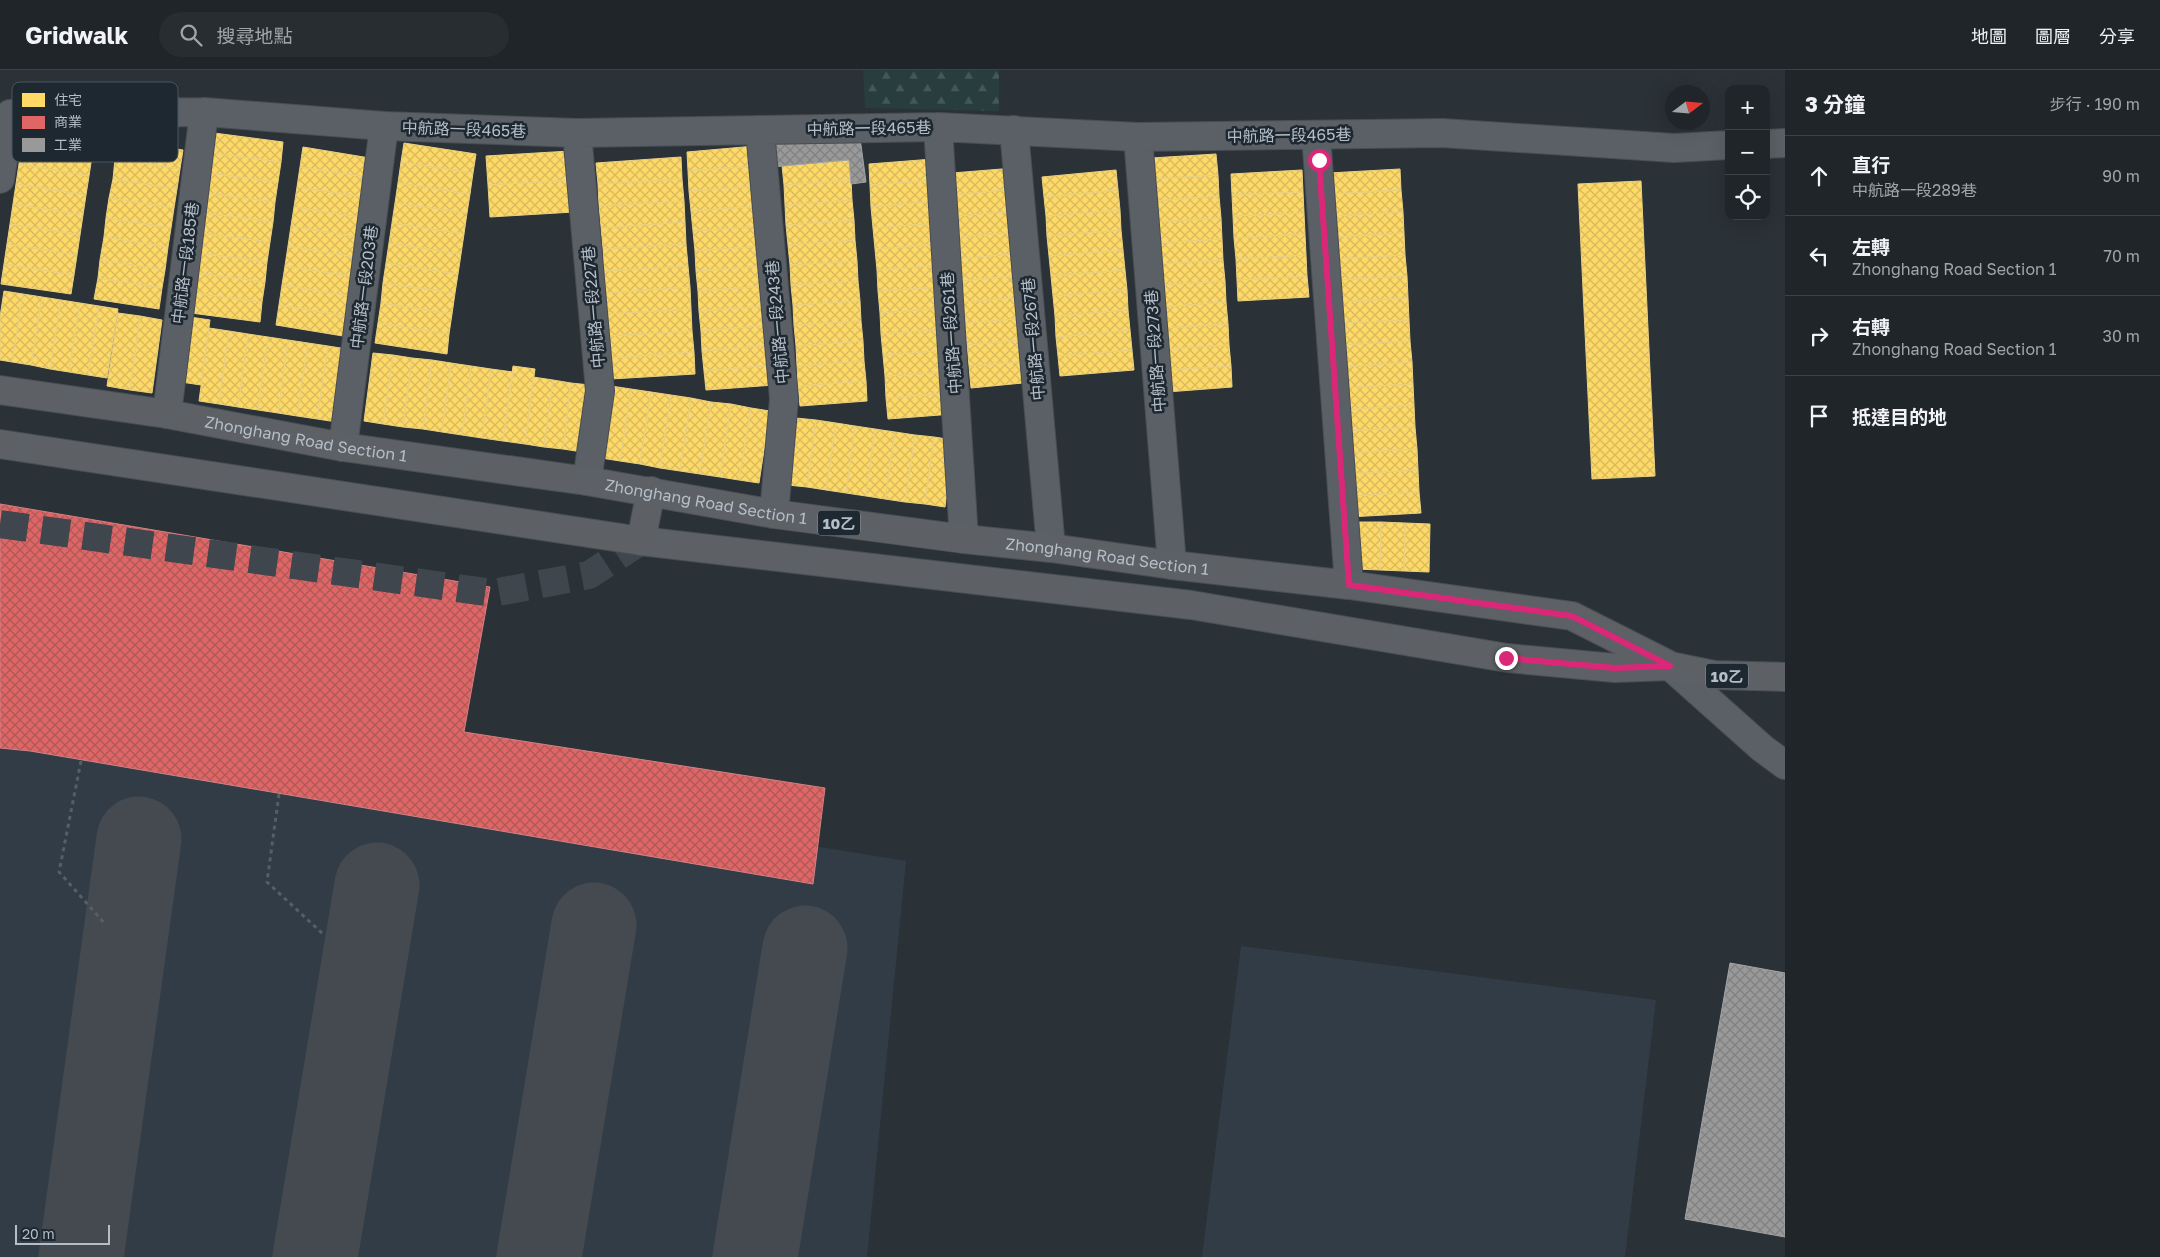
<!DOCTYPE html>
<html lang="zh-TW">
<meta charset="utf-8">
<style>
body{margin:0;font-family:"Golos Text","Noto Sans TC",sans-serif;background:#282d31;color:#f1f3f6}
.controls{position:absolute;right:15px;top:15px;display:grid;overflow:hidden;border-radius:10px;box-shadow:0 5px 20px #0002}
.controls button{width:45px;height:45px;display:grid;place-items:center;padding:0;border:0;border-bottom:1px solid #3d4246;background:#202529;color:#f1f3f6;font:25px sans-serif}
.compass{position:absolute;left:1665px;top:15px;width:45px;height:45px;border-radius:50%;background:#202529;box-shadow:0 5px 20px #0002;rotate:74deg}
.scale{position:absolute;left:15px;bottom:12px;width:95px;box-sizing:border-box;padding-left:5px;border:2px solid #b5bec8;border-top:0;font-size:14px;line-height:18px;white-space:nowrap;color:#b5bec8;-webkit-text-stroke:4px #1e2831;paint-order:stroke}
.stop{position:absolute;width:15px;height:15px;margin:-11px;border:4px solid #db2777;border-radius:50%;background:#fff}
.stop.end{background:#db2777;border-color:#fff;box-shadow:0 1px 5px #0008}
.list{margin:0;padding:0;list-style:none}
h2{display:flex;justify-content:space-between;align-items:center;height:65px;margin:0;padding:0 20px;font-size:21px}
h2 small{font-size:16px;font-weight:400;color:#a2a5a8}
.list li{display:grid;grid-template-columns:32px 1fr auto;gap:15px;align-items:center;box-sizing:border-box;height:80px;padding:0 20px;border-top:1px solid #3d4246}
.list b{display:block;font-size:19px;white-space:nowrap}
.list p{margin:0;font-size:16px;white-space:nowrap;color:#a2a5a8}
.list em{font-size:16px;font-style:normal;color:#a2a5a8}
.icon{flex:none;width:28px;height:28px;fill:none;stroke:currentColor;stroke-width:2;stroke-linecap:round;stroke-linejoin:round}
.map{position:relative;flex:none;width:1785px;height:1187px;overflow:hidden}
header{display:flex;align-items:center;gap:30px;box-sizing:border-box;height:70px;padding:0 25px;background:#202529;border-bottom:1px solid #3d4246}
header strong{font-size:24px}
nav{display:flex;gap:28px;margin-inline-start:auto;font-size:18px}
.search{width:350px;height:45px;background:#282d31;display:flex;align-items:center;gap:12px;box-sizing:border-box;padding:0 18px;border-radius:28px;color:#a2a5a8;font-size:19px}
main{display:flex}
aside{flex:1;background:#202529}
.map>svg:first-child{display:block}
.airport{fill:#323c47}
.forest{fill:url(#forest-firs)}
.homes{fill:url(#homes-cross-hatch);stroke:#e9d183}
.shops{fill:url(#shops-cross-hatch);stroke:#d38083}
.industry{fill:url(#industry-cross-hatch);stroke:#a1a4a7}
.lines{fill:none;stroke-linecap:round;stroke-linejoin:round}
.taxiway{stroke:#444a50;stroke-width:85}
.minor-tunnel{stroke:#3f464d;stroke-width:28;stroke-dasharray:28 14;stroke-linecap:butt}
.minor-casing{stroke:#484d52;stroke-width:30}
.major-casing{stroke:#484e54;stroke-width:30}
.path{stroke:#585e62;stroke-width:3;stroke-dasharray:4 4;stroke-linecap:butt}
.minor{stroke:#5a6065;stroke-width:28}
.major{stroke:#5d6166;stroke-width:28}
.route{stroke:#db2777;stroke-width:6}
.labels{text-anchor:middle;dominant-baseline:central;stroke-width:5;stroke-linejoin:round;paint-order:stroke}
.shield{fill:#1e2831;stroke:#88919b;stroke-width:1}
.shield-label{font-size:15px;font-weight:bold;fill:#b5bec8}
.street-label{font-size:16px;fill:#b5bec8;stroke:#1e2831}
.key{fill:#1e2831;stroke:#4b555e;stroke-width:1}
.key-label{font-size:14px;fill:#b5bec8}
</style>
<header>
<strong>Gridwalk</strong>
<div class="search"><svg class="icon" aria-label="search" viewBox="0 0 24 24"><circle cx="10" cy="10" r="6"/><path d="M15 15l6 6"/></svg>搜尋地點</div>
<nav><a>地圖</a><a>圖層</a><a>分享</a></nav>
</header>
<main>
<div class="map">
<svg width="1785" height="1187" viewBox="0 0 1785 1187">
<defs>
<pattern id="forest-firs" width="22" height="20" patternUnits="userSpaceOnUse" patternTransform="scale(1.25)"><rect width="22" height="20" fill="#283d3d"/><path d="M5 1l3.5 6h-7zM16 11l3.5 6h-7z" fill="#455758"/></pattern>
<pattern id="homes-cross-hatch" width="8" height="8" patternUnits="userSpaceOnUse" patternTransform="scale(1.25)"><rect width="8" height="8" fill="#ffd966"/><path d="M0 0l8 8M0 8l8-8" fill="none" stroke="#d7b95e"/></pattern>
<pattern id="shops-cross-hatch" width="8" height="8" patternUnits="userSpaceOnUse" patternTransform="scale(1.25)"><rect width="8" height="8" fill="#e06666"/><path d="M0 0l8 8M0 8l8-8" fill="none" stroke="#ad5859"/></pattern>
<pattern id="industry-cross-hatch" width="8" height="8" patternUnits="userSpaceOnUse" patternTransform="scale(1.25)"><rect width="8" height="8" fill="#999"/><path d="M0 0l8 8M0 8l8-8" fill="none" stroke="#808182"/></pattern>
</defs>
<rect width="100%" height="100%" fill="#2a3137"/>
<!-- airport -->
<path class="airport" d="M0 643 906 791 867 1187H0Z
M1241 876 1656 930 1625 1187H1202Z"/>
<!-- forest -->
<path class="forest" d="M863 0H999V41L865 38Z"/>
<!-- homes -->
<path class="homes" d="M214 63 283 72 281 92 212 83Z
M118 70 183 80 180 99 115 89Z
M404 73 476 84 473 103 401 92Z
M22 74 92 86 89 106 19 94Z
M755 76 756 96 688 101 687 82Z
M303 77 376 89 373 108 300 97Z
M570 81 572 110 488 115 486 86Z
M212 83 281 92 278 112 209 103Z
M1216 84 1218 105 1152 109 1151 88Z
M681 87 682 109 598 114 596 93Z
M115 89 180 99 177 119 113 109Z
M933 89 935 110 870 115 869 94Z
M849 90 851 110 784 115 782 95Z
M401 92 473 103 470 124 398 113Z
M19 94 89 106 86 125 16 114Z
M756 96 758 116 689 121 688 101Z
M300 97 373 108 370 128 297 117Z
M1014 98 1015 119 953 125 952 103Z
M1400 99 1401 120 1331 124 1329 103Z
M1116 100 1118 120 1044 127 1042 107Z
M1302 100 1303 122 1232 125 1231 104Z
M209 103 278 112 275 132 206 123Z
M1218 105 1219 126 1154 131 1152 109Z
M113 109 177 119 174 138 109 128Z
M682 109 684 131 599 136 598 114Z
M572 110 574 142 490 147 488 115Z
M851 110 852 130 785 135 784 115Z
M935 110 936 131 871 137 870 115Z
M1641 111 1655 406 1592 409 1578 114Z
M398 113 470 124 467 143 395 133Z
M16 114 86 125 83 145 13 134Z
M758 116 759 136 691 141 689 121Z
M297 117 370 128 367 148 294 137Z
M1015 119 1017 141 955 146 953 125Z
M1118 120 1120 140 1046 146 1044 127Z
M1401 120 1403 142 1332 146 1331 124Z
M1303 122 1304 143 1233 146 1232 125Z
M206 123 275 132 273 152 204 143Z
M1219 126 1221 148 1155 152 1154 131Z
M109 128 174 138 171 158 106 148Z
M852 130 854 150 786 155 785 135Z
M684 131 685 152 601 158 599 136Z
M936 131 938 153 873 158 871 137Z
M395 133 467 143 464 164 392 153Z
M13 134 83 145 80 165 10 154Z
M759 136 761 156 693 161 691 141Z
M294 137 367 148 364 168 291 156Z
M1120 140 1121 160 1047 166 1046 146Z
M1017 141 1020 162 957 167 955 146Z
M1403 142 1404 163 1333 167 1332 146Z
M204 143 273 152 270 172 201 163Z
M1304 143 1305 164 1234 168 1233 146Z
M106 148 171 158 168 177 104 167Z
M1221 148 1222 169 1157 173 1155 152Z
M854 150 855 170 788 175 786 155Z
M685 152 686 174 603 179 601 158Z
M392 153 464 164 461 184 389 173Z
M938 153 940 174 875 179 873 158Z
M10 154 80 165 77 185 7 174Z
M291 156 364 168 361 188 288 176Z
M761 156 763 176 695 181 693 161Z
M1121 160 1123 180 1049 186 1047 166Z
M1020 162 1021 183 959 189 957 167Z
M201 163 270 172 267 192 199 183Z
M1404 163 1405 185 1335 189 1333 167Z
M1305 164 1306 185 1236 189 1234 168Z
M104 167 168 177 165 200 100 190Z
M1222 169 1223 190 1158 194 1157 173Z
M855 170 857 191 790 195 788 175Z
M389 173 461 184 458 204 386 193Z
M7 174 77 185 74 205 4 194Z
M686 174 688 196 604 201 603 179Z
M940 174 941 195 877 200 875 179Z
M288 176 361 188 358 207 285 196Z
M763 176 764 196 696 201 695 181Z
M1123 180 1125 200 1051 206 1049 186Z
M199 183 267 192 265 212 196 203Z
M1021 183 1023 205 961 211 959 189Z
M1306 185 1307 206 1237 210 1236 189Z
M1405 185 1407 206 1336 210 1335 189Z
M100 190 165 200 162 218 98 208Z
M1223 190 1225 211 1160 215 1158 194Z
M857 191 858 211 791 215 790 195Z
M386 193 458 204 455 223 383 213Z
M4 194 74 205 71 224 1 214Z
M941 195 943 217 878 221 877 200Z
M285 196 358 207 355 227 282 215Z
M688 196 690 217 605 223 604 201Z
M764 196 766 216 698 221 696 201Z
M1125 200 1127 220 1053 226 1051 206Z
M196 203 265 212 262 232 193 223Z
M1023 205 1025 227 963 232 961 211Z
M1307 206 1309 227 1238 231 1237 210Z
M1407 206 1408 228 1337 232 1336 210Z
M98 208 162 218 159 239 94 229Z
M858 211 860 231 793 235 791 215Z
M1225 211 1226 232 1161 237 1160 215Z
M383 213 455 223 452 244 381 233Z
M282 215 355 227 352 247 279 235Z
M766 216 768 236 699 241 698 221Z
M690 217 691 239 607 244 605 223Z
M943 217 945 238 880 243 878 221Z
M1127 220 1128 240 1055 246 1053 226Z
M4 221 23 224 12 292 0 290V247Z
M193 223 262 232 260 252 191 243Z
M23 224 42 227 31 295 12 292Z
M42 227 61 230 50 299 31 295Z
M1025 227 1027 248 965 253 963 232Z
M1408 228 1409 250 1338 253 1337 232Z
M61 230 80 233 69 302 50 299Z
M860 231 861 251 794 255 793 235Z
M1226 232 1228 254 1163 258 1161 237Z
M80 233 99 236 88 305 69 302Z
M381 233 452 244 449 264 378 253Z
M279 235 352 247 349 267 276 255Z
M99 236 118 239 107 308 88 305Z
M768 236 769 255 701 261 699 241Z
M945 238 946 259 881 264 880 243Z
M691 239 692 261 609 266 607 244Z
M1128 240 1130 260 1056 267 1055 246Z
M118 243 140 246 130 320 107 316Z
M140 246 162 250 152 323 130 320Z
M190 247 210 250 201 315 181 312Z
M1027 248 1029 269 967 275 965 253Z
M1409 250 1410 271 1339 275 1338 253Z
M861 251 863 271 796 276 794 255Z
M378 253 449 264 447 284 375 273Z
M1228 254 1229 275 1164 279 1163 258Z
M769 255 770 275 702 281 701 261Z
M209 258 229 261 219 334 199 331Z
M946 259 948 280 883 285 881 264Z
M1130 260 1132 280 1058 286 1056 267Z
M229 261 248 264 238 337 219 334Z
M692 261 694 282 610 288 609 266Z
M248 264 268 267 258 340 238 337Z
M268 267 288 270 278 343 258 340Z
M1029 269 1031 291 969 296 967 275Z
M288 270 308 273 297 346 278 343Z
M863 271 864 291 797 296 796 276Z
M1410 271 1412 292 1341 297 1339 275Z
M308 273 328 276 317 349 297 346Z
M770 275 772 295 704 301 702 281Z
M1229 275 1231 296 1166 300 1164 279Z
M328 276 347 279 337 352 317 349Z
M948 280 949 302 885 306 883 285Z
M1132 280 1134 300 1060 306 1058 286Z
M694 282 695 304 611 309 610 288Z
M373 283 393 285 383 354 364 351Z
M393 285 412 288 403 357 383 354Z
M412 288 432 290 423 359 403 357Z
M432 290 451 293 442 362 423 359Z
M864 291 866 311 798 316 797 296Z
M1031 291 1033 312 971 318 969 296Z
M1412 292 1413 314 1342 318 1341 297Z
M451 293 471 296 462 365 442 362Z
M772 295 774 315 706 320 704 301Z
M471 296 491 299 482 368 462 365Z
M513 296 535 299 525 374 503 371Z
M1231 296 1232 317 1167 322 1166 300Z
M491 299 513 302 503 371 482 368Z
M949 302 951 323 886 328 885 306Z
M533 307 553 310 544 377 525 374Z
M553 310 571 313 563 379 544 377Z
M866 311 867 331 800 336 798 316Z
M571 313 590 315 582 382 563 379Z
M1413 314 1414 335 1343 340 1342 318Z
M611 316 631 319 620 391 601 388Z
M631 319 651 322 640 394 620 391Z
M651 322 671 325 660 398 640 394Z
M951 323 953 344 888 349 886 328Z
M671 325 691 328 680 401 660 398Z
M691 328 711 332 700 404 680 401Z
M711 332 731 334 720 407 700 404Z
M731 334 751 338 739 410 720 407Z
M1414 335 1415 357 1344 361 1343 340Z
M751 338 770 341 759 413 739 410Z
M796 348 816 350 807 417 787 415Z
M816 350 836 353 826 420 807 417Z
M836 353 855 356 846 423 826 420Z
M855 356 875 359 866 426 846 423Z
M1415 357 1417 379 1346 383 1344 361Z
M875 359 895 362 885 429 866 426Z
M895 362 915 365 905 432 885 429Z
M915 365 934 367 925 434 905 432Z
M934 367 954 370 945 437 925 434Z
M1417 379 1418 400 1347 404 1346 383Z
M1418 400 1419 422 1348 426 1347 404Z
M1419 422 1421 443 1349 447 1348 426Z
M1356 452H1381L1380 500 1355 499Z
M1381 452 1405 453 1404 501 1380 500Z
M1405 453 1430 454 1429 502 1404 501Z"/>
<!-- shops -->
<path class="shops" d="M0 434 490 517 464 662 825 718 813 814 30 681 0 678Z"/>
<!-- industry -->
<path class="industry" d="M860 68 866 112 851 114 849 90 772 97 769 71Z
M1730 893 1785 903V1167L1685 1149Z"/>
<g class="lines">
<!-- taxiway -->
<path class="taxiway" d="M81 1187 139 769
M315 1187 377 815
M539 1187 594 855
M755 1187 805 878"/>
<!-- minor-tunnel -->
<path class="minor-tunnel" d="M0 454 493 523 589 505 641 471"/>
<!-- minor casing -->
<g class="minor-casing">
<path id="minor" d="M938 57 964 469
M760 60 784 329 774 444
M1014 60 1051 478
M577 63 600 321 587 411
M1316 65 1349 515
M1138 67 1172 495
M1766 74 1785 73
M0 109 10 44 204 42 384 56 577 63 938 57 1138 67 1442 63 1674 78 1729 75
M167 344 204 42
M343 377 384 56
M1670 596 1762 678 1785 695"/>
</g>
<!-- major casing -->
<g class="major-casing">
<g id="major">
<path id="s1" d="M0 320 167 344 343 377 587 411 774 444 964 469 1051 478 1172 495 1349 515 1572 546 1667 594"/>
<path d="M0 374 641 471 1191 535 1507 588 1615 598 1670 596 1714 605 1785 607"/>
<path d="M641 471 651 421"/>
</g>
</g>
<!-- path -->
<path class="path" d="M81 691 59 802 106 855
M279 724 267 812 323 864"/>
<!-- minor -->
<use href="#minor" class="minor"/>
<!-- major -->
<use href="#major" class="major"/>
</g>
<g class="lines">
<!-- route -->
<path class="route" d="M1319 90 1349 515 1572 546 1670 596 1615 598 1506 588"/>
</g>
<g class="labels">
<!-- shield labels -->
<g class="shield">
<rect x="818" y="440.5" width="42" height="25" rx="4"/>
<rect x="1706" y="593.5" width="42" height="25" rx="4"/>
</g>
<g class="shield-label">
<text x="839" y="453">10乙</text>
<text x="1727" y="606">10乙</text>
</g>
<!-- street labels -->
<g class="street-label">
<text transform="translate(869 58) rotate(-1)">中航路一段465巷</text>
<text transform="translate(464 59) rotate(2)">中航路一段465巷</text>
<text transform="translate(1289 65) rotate(-1)">中航路一段465巷</text>
<text transform="translate(185 193) rotate(-83)">中航路一段185巷</text>
<text transform="translate(364 217) rotate(-83)">中航路一段203巷</text>
<text transform="translate(593 237) rotate(-95)">中航路一段227巷</text>
<text transform="translate(777 252) rotate(-95)">中航路一段243巷</text>
<text transform="translate(951 263) rotate(-94)">中航路一段261巷</text>
<text transform="translate(1033 269) rotate(-95)">中航路一段267巷</text>
<text transform="translate(1155 281) rotate(-94)">中航路一段273巷</text>
<text stroke="none"><textPath href="#s1" startOffset="310">Zhonghang Road Section 1</textPath></text>
<text stroke="none"><textPath href="#s1" startOffset="715">Zhonghang Road Section 1</textPath></text>
<text stroke="none"><textPath href="#s1" startOffset="1120">Zhonghang Road Section 1</textPath></text>
</g>
</g>
<!-- legend -->
<rect x="12" y="12" width="166" height="80" rx="8" class="key"/>
<rect x="22" y="23" width="23" height="14" fill="#ffd966"/>
<rect x="22" y="46" width="23" height="13" fill="#e06666"/>
<rect x="22" y="68" width="23" height="14" fill="#999"/>
<g class="key-label">
<text x="54" y="35">住宅</text>
<text x="54" y="57">商業</text>
<text x="54" y="80">工業</text>
</g>
</svg>
<div class="controls">
<button>+</button>
<button>−</button>
<button><svg class="icon" aria-label="locate" viewBox="0 0 24 24"><circle cx="12" cy="12" r="6"/><path d="M12 2v4M12 18v4M2 12h4M18 12h4"/></svg></button>
</div>
<svg class="compass" viewBox="-18 -18 36 36"><path d="M0-13l5 13h-10z" fill="#e53935"/><path d="M0 13l5-13h-10z" fill="#a2a5a8"/></svg>
<div class="scale">20 m</div>
<div class="stop" style="left:1319px;top:90px"></div>
<div class="stop end" style="left:1506px;top:588px"></div>
</div>
<aside>
<h2>3 分鐘<small>步行 · 190 m</small></h2>
<ul class="list">
<li><svg class="icon" aria-label="ahead" viewBox="0 0 24 24"><path d="M12 20V5M6 11l6-6 6 6"/></svg><div><b>直行</b><p>中航路一段289巷</p></div><em>90 m</em></li>
<li><svg class="icon" aria-label="left" viewBox="0 0 24 24"><path d="M17 20v-9H6M10 6l-5 5 5 5"/></svg><div><b>左轉</b><p>Zhonghang Road Section 1</p></div><em>70 m</em></li>
<li><svg class="icon" aria-label="right" viewBox="0 0 24 24"><path d="M7 20v-9h11M14 6l5 5-5 5"/></svg><div><b>右轉</b><p>Zhonghang Road Section 1</p></div><em>30 m</em></li>
<li><svg class="icon" aria-label="arrive" viewBox="0 0 24 24"><path d="M6 21V4h12l-3 4 3 4H6"/></svg><div><b>抵達目的地</b></div></li>
</ul>
</aside>
</main>
